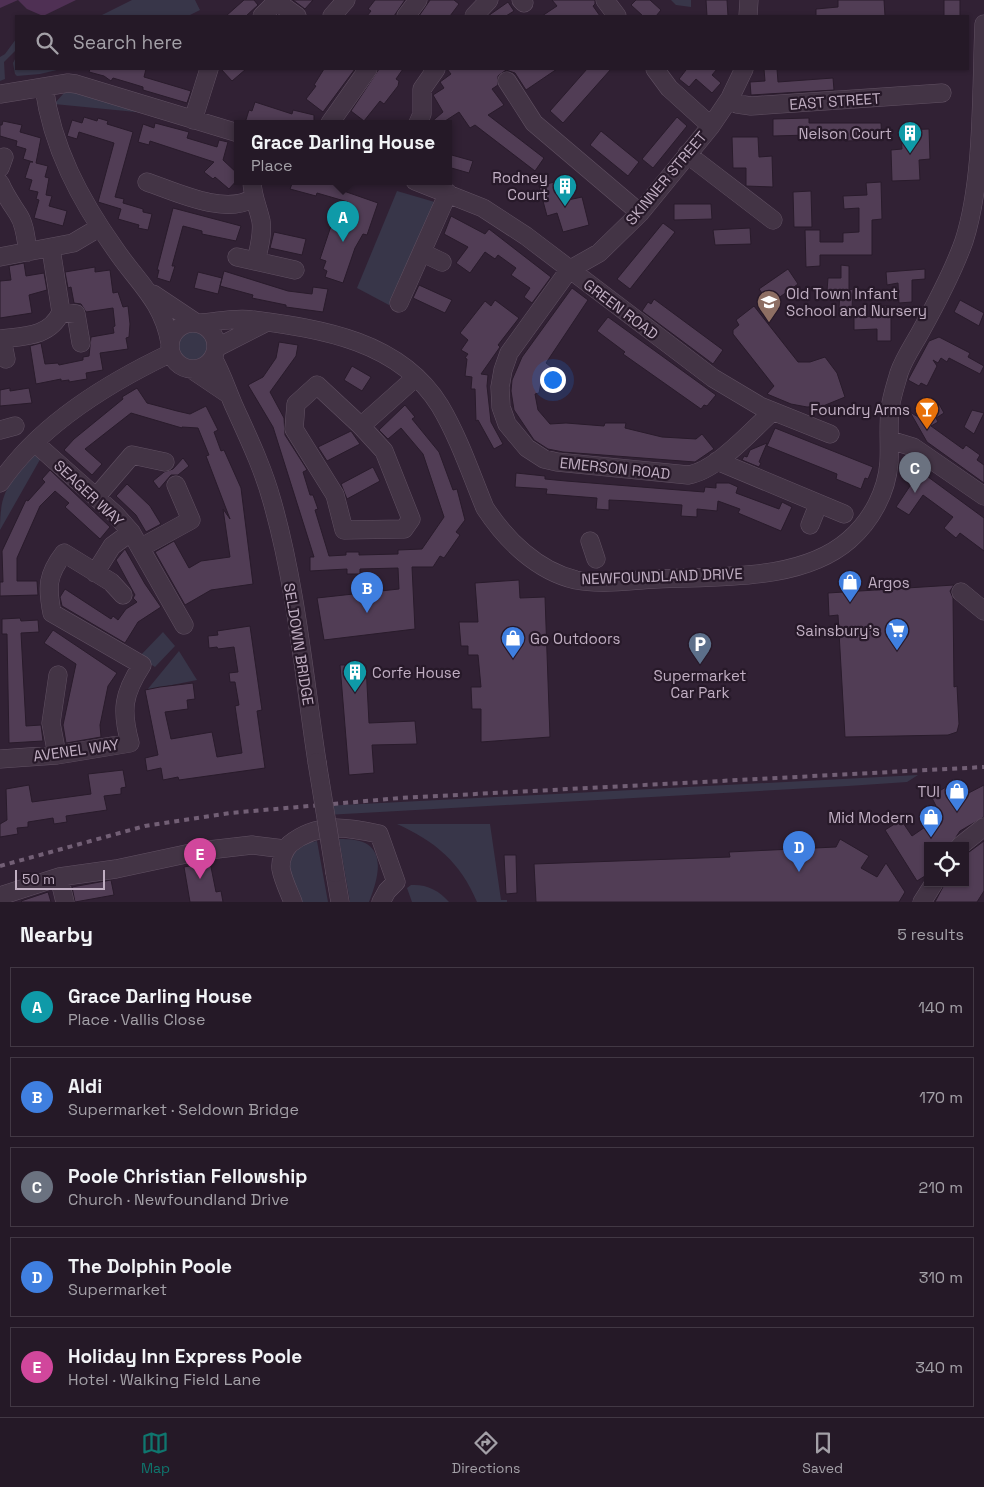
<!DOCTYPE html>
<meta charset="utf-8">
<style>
body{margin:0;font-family:"Space Grotesk",sans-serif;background:#2d222f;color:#f1f3f6}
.controls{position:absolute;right:15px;bottom:15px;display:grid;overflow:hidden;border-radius:0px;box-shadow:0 1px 4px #0004}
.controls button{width:45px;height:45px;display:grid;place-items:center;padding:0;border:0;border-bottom:1px solid #423844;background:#251927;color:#f1f3f6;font:25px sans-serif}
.scale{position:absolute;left:15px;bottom:12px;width:90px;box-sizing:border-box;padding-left:5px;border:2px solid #c0aec2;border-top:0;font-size:14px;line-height:18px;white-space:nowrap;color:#c0aec2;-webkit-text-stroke:4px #271929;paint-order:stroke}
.you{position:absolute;left:552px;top:379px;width:18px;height:18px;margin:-12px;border:4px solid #fff;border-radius:50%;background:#1a73e8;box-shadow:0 0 0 8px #1a73e833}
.badge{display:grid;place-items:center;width:32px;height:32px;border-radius:50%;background:#0f766e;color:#fff;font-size:16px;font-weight:700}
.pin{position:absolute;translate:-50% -41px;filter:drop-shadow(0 1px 2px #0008)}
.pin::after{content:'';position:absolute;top:26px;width:18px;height:15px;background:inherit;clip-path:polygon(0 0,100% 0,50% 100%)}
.popup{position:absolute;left:234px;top:120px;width:218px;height:65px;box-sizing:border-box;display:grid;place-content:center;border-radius:0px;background:#251927;filter:drop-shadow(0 1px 4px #0005);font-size:16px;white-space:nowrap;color:#a3a0a7}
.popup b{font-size:19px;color:#f1f3f6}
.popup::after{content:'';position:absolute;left:50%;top:100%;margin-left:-10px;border:10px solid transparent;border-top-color:#251927}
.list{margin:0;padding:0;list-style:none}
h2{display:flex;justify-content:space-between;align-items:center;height:65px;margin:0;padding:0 20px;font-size:21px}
h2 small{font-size:16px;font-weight:400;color:#a3a0a7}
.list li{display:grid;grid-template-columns:32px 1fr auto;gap:15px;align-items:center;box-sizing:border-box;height:80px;margin:0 10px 10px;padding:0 10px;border:1px solid #423844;border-radius:0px}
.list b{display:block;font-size:19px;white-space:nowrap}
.list p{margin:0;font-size:16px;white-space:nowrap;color:#a3a0a7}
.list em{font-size:16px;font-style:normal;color:#a3a0a7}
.icon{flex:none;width:28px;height:28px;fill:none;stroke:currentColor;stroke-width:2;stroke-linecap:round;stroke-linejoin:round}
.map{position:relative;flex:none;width:984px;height:902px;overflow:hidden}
.search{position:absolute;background:#251927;box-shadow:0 1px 4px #0004;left:15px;right:15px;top:15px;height:55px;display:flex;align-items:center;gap:12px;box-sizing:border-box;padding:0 18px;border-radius:0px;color:#a3a0a7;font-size:19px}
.sheet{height:515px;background:#251927}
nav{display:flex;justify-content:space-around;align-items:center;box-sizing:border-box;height:70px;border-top:1px solid #423844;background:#251927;font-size:14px;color:#a3a0a7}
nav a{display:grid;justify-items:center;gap:2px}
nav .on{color:#0f766e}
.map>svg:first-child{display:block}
.green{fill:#383649}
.water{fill:#4f3054}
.building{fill:#513d55;stroke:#291b2b}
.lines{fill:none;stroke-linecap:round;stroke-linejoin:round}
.minor-casing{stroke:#615163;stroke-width:19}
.minor{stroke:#433445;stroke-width:18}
.rail{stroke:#725f75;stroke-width:4;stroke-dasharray:5 5;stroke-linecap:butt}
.minor-bridge-casing{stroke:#615163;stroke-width:19;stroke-linecap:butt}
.minor-bridge{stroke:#433445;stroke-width:18}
.labels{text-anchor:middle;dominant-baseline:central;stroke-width:4.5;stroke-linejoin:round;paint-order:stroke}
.street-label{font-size:15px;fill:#c0aec2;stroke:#271929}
.poi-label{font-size:15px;fill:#c0aec2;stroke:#271929;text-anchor:end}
</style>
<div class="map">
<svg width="984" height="902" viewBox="0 0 984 902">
<rect width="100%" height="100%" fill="#312134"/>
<!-- green -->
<path class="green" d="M132 0H195L200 10 188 16H100Z
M671 0H691V7L676 5Z
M16 39V50L4 62 5 79 0 81V57L5 54Z
M16 57V69H61L40 74 17 76 15 74 13 63Z
M73 91 146 113 54 104 64 93Z
M397 191 438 203 389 305 357 288Z
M176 346a17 17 0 1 1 34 0a17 17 0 1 1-34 0Z
M37 455 42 456 0 530C0 491 8 486 31 457Z
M163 632 175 646 155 667 139 657Z
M179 651 197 680 147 690Z
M918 775 907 782 848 786 326 815 324 806Z
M397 824H490L501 900H507V902H477C461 863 435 841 397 824Z
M339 839C387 837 382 869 369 902H350Z
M317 841 328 902H301C297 893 290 882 289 873 287 855 301 843 317 841Z
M411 885C426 884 439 890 449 902H412L407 888Z"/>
<!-- water -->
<path class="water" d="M0 0H76L43 16 27 9 18 0 0 8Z"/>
<!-- building -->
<path class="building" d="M244 0H254L258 5 246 16H226Z
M293 0H313L305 9Z
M375 0H405L394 16H367L371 11 368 9Z
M430 0H454L459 4 450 16H419Z
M552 0H595V4L593 6 600 16H542L557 6Z
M636 0H650L661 10 656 16H643L631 5Z
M706 0H727L728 16H707Z
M838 0H884L885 16H816V9L838 7Z
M944 0H960V16H944Z
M508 2 514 11 506 16H488Z
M90 69H146L144 77 191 91 187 103 143 90V87L130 83 113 78 111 81 104 76 89 72Z
M221 69H246L232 81Z
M324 69H355L323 112 306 99 316 86 314 85Z
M379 69H403L396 79 399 81 398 86 384 104 380 101 364 121 351 111Z
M447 69H557L526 90 515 73 506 70 498 76V85L492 89 504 105 488 115 544 158 535 171 475 125 470 128 459 112 442 123H430L443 112 433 95 444 88 440 82 451 74Z
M587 69H611L563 123 550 111Z
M684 69H717L712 75 721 83 712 93 696 79 689 87 679 79 686 70Z
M764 69H777L778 82 833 78 834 90 751 95 750 82 765 81Z
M255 102 292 114 293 110 314 115V123H245L249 110 252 111Z
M84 117 97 121 98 118 108 121 107 124 133 132 115 197 124 199 123 203 143 209V212L152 214 148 230 138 228 139 225 118 219 121 209 98 202 114 143 79 132 77 139 67 136 72 120 82 123Z
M677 117 687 126 653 168 642 159Z
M809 118V123H881L882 140 845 141 844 137 809 138V135L773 136V119Z
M3 121 22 125 20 132 41 138 36 163 48 166 45 177 49 178 46 195 52 196 49 206 67 211 63 226 34 218 39 200 36 199 38 192 29 190 32 180 25 178 30 162H33L23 159 26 149 16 146 17 141 0 136V125H2Z
M155 123 189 132 187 138 217 147 219 140 228 142 223 160 238 174V179L229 189 215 177 213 179 204 172 214 162 150 141 149 145 138 142 143 124 154 128Z
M929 129 930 159 919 160 920 180 892 181 891 150 902 149 901 130Z
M601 131 639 162 628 176 590 145Z
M732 137H758L759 157 772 156 773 187 746 186V168H733Z
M448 154 473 161 469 173 448 167Z
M562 180 568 200 582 197 589 225 563 232 557 213 547 216 539 186Z
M293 181H331L339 183 338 189 378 203 367 235 363 234 355 248 343 283 325 277 327 271 323 269 326 261 320 259 332 223 340 225 348 202 317 193 316 196 290 189Z
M881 182 882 219 872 220V255H820V266L806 267 805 230H820V242H843V233L859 232V208L844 209 843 196 867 195 866 183Z
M811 191 812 227H794L793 192Z
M674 204H711L712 219 674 220Z
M173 208 241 226 236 241 202 234V231L183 226 172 266H175L170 282 157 278 159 270H157Z
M451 216 485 234 489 229 551 277 532 303 524 297 530 288 511 275 516 268 498 255 495 259 485 252 470 273 456 263 468 247 444 234Z
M663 223 675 232 630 289 617 279Z
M750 228 751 244 715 245 713 230Z
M274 232 306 239 302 255 270 248Z
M24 263 26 276 44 273 47 290 29 295 32 313 0 318V281L11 280 9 266Z
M841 265 849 266V290L853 289 852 308H839L840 291H827L828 278H841Z
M95 267V272L110 270 113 293 118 292 123 307 128 306 130 324 129 337 126 338 128 349 100 353 103 370 86 373 87 379 69 382V380L61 381V379L36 384 30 346 41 343 45 364 58 363 59 365 83 360V357L89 356 91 337 114 333 113 327 115 326 113 308 86 312 81 304 74 303 71 287 68 288 65 272Z
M788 269 798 284 770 304 759 289Z
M925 269V279L912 280V302L899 303 898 283 887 285 886 272Z
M224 271 288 291 312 294 313 287 328 289 323 312 286 307V305L252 298 253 295 220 286Z
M198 272 222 278 218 294 194 288Z
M419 285 452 300 445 313 413 298Z
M572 288 588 300 546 363 551 367 541 383 539 393 535 394 538 410 550 424 566 423 604 426 605 423H626L625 428 662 437 696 439 702 434 714 449 695 462 563 452 548 449 534 440 514 410 511 391 512 380 522 357Z
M654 299 723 350 713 364 642 311 648 302 651 304Z
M495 300 519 318 498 345 500 347 481 374 488 375 487 386 491 422 503 444 494 449 478 420 476 421 475 389H471L472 377 465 376 467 359 465 358 468 354 461 350 468 340 460 333 485 301 491 306Z
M960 300 984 313 979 326 954 312Z
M754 306 798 362H810L825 357 837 373 845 397 823 406 807 407 791 404 767 394 774 386 733 334V330L739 325 736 320Z
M878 306H891V341H877V329L854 330V316L877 317Z
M608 317 716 395 707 406 704 405 701 409 623 354 625 352 597 331Z
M939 337 970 353 968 357 984 366 980 374 949 358 947 362 941 358 938 363 933 360 937 366 927 386 921 383 919 386 908 380 929 341Z
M279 342 298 345 296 356 270 392 284 418 285 435 306 468 307 470 303 472 310 495H313L318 509 315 510 329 556 346 555V552H359V555L398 554V550L422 549 444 517 423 454 401 428 388 439 379 430 405 405 415 417 412 419 439 452 453 490 457 489 465 520 456 532 460 535 444 558 440 556 433 567H412L415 629 324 640 317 598 399 589 398 568 360 569V574H347V569L310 571V557H314L273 427 248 385 263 377 276 358Z
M352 366 371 377 362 391 344 380Z
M10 388V391L29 388 32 403 0 406V390Z
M137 388 147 403 177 411 190 414 206 406 218 430 214 432 221 451 224 450 241 488 253 584 211 590 185 605 155 552 174 541 189 568 201 561 230 557 223 509 230 519 206 456 209 455 198 428 182 427V428L131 413 85 449 102 464 92 475 64 450 74 439 123 399 122 397Z
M939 404 944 413 936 418 938 422 931 426 963 449 966 445 980 455 977 460 984 465V483L927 442 910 412 918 417Z
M972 410 984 413 974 434 964 427Z
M775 428 873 467 868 479 865 478 861 489 836 479 837 474 767 446Z
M351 431 360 444 327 461 318 447Z
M767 443 759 462 761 463 759 467 742 460 744 456 747 457 750 450Z
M183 458 189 466 178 475H171L159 489 153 481 164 472 173 469Z
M373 467 380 481 347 499 341 484Z
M50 470 110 527 100 539 65 507 69 503 55 491 40 506 17 558V581H37L38 595 0 596V582H3L2 551 26 500 28 501 45 482 42 479Z
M920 471 984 518V551L960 533 956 538 944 528 953 517 923 495 909 515 896 507Z
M516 473 545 476V479L566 481 704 492 705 487 716 488V483H729L738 487 736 493 779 509 782 502 792 507 781 531 738 513 740 509 718 501 717 511 697 509V517L681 516 682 505 631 501 609 500V510L596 509 597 498 546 494 547 489 515 487Z
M127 484 150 506 161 524 146 532 136 515 116 496Z
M125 549 145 584 161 607 138 622 125 643 62 606 60 597 65 589 111 619 113 616 118 620 126 609 137 602 133 598 135 595 116 560Z
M519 580 520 598 545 597 550 737 481 742V709H472L471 687H481L478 655H468V646H461L459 622H478L475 583Z
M954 585 950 591 953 598 954 687 957 686 959 724 957 732 948 735 845 737 838 615 829 616 828 593Z
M20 618 21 621 38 620 39 632 21 633 26 726 41 725 43 741 9 743 7 634H2V619Z
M250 626 262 710 257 711 265 768 179 780 178 777 163 780 161 768 147 771 145 758 158 755 145 690 160 687 193 683 195 699 187 700 188 709 165 712 171 739 212 732 217 757 242 753 235 706 239 705 235 682H230L229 673 238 672 234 647 218 649 217 647 209 648 208 636 218 635 217 631Z
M53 630 117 673 108 686 100 725 101 737 66 743 63 725 76 664 44 643Z
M340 665H366L369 723 415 721 417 744 372 745 374 773 349 775Z
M123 770 126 787 121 788V794L104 796 107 810 66 816 67 822 54 824 53 818 28 822V827L17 828 18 834 0 837V824L7 820 6 789 29 785 32 802 91 794 88 774Z
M951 784 959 798 984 785V817L960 831 950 846H928V874L917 881 885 830 901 820 912 836 928 825 926 822 934 818 929 810 936 806 931 796Z
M840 839 869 856 861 868 877 877 886 863 905 892 899 902H536L534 864 730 857 729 852 836 847Z
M984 841V891L977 902H935L945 883H965V855Z
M504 855H516L517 893 506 894Z
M210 862 216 892 221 891 223 902H190L184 867Z
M111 880 114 895 75 902 72 887Z
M48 892 51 902H22L21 901Z"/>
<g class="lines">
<!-- minor casing -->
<g class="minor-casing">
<path id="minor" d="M521 0 524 3
M605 0 617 16
M277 2 297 16
M262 16 278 0
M332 16 346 0
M406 16 418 0
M474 16 489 0
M748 16 749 0
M655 69 669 88 711 126
M744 69 730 98 711 126 640 213 599 253 569 270 509 353 503 370 500 387 501 407 507 424 527 448 544 459 557 462 688 475C716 471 751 431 772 412
M507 81 534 123 640 213
M44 87C52 147 80 200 115 249 137 282 163 301 170 343
M0 94 68 83 76 84 238 133
M730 98 737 104 751 106 942 93
M193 120 209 69
M330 123 368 69
M418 123 422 114V89L436 69
M687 154 773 220
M0 168 4 157
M252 181C252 195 258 207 261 221 263 234 259 248 256 261
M415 181 483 208 526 236 713 378 760 406 830 434
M147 182C176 192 226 216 253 198
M0 183C5 195 11 203 18 214 25 224 26 239 28 252
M423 253 442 262
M0 257 73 243 100 227
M237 257 295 270
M153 294 195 322
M399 303 448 193
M61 312 76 314 81 343
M170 346a23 23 0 1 1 46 0a23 23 0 1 1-46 0Z
M200 323C217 322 236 317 253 320 322 329 400 341 440 406 459 438 471 474 485 508 506 540 537 571 576 580 602 585 631 580 657 579 716 576 801 582 849 540 871 521 887 492 889 462 890 445 888 427 890 410 891 398 896 384 899 373 904 358 914 344 921 331 937 302 953 272 964 241 984 179 981 89 984 24
M0 339C24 336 50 337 61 312L51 249
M2 339 6 359
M216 348 265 323
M213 358C222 374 227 390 234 406 248 437 263 468 272 501 296 585 304 676 317 762
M191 369 228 394
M361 426 317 385 296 404 294 429 335 495 344 530 404 529 411 519 384 451 361 426 416 377
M0 430 15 426
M890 440 913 447 984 496
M35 443 115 514 131 532 184 625
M717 461 844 514
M0 483C40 424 108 383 171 353
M96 497 132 455 165 462
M810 525 818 505
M590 541 596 559
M140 548 191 520 176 485
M95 573 112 546 131 532
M961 592 984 611
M57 755 51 723 58 675
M0 759 57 755 130 743C121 710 123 694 142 665L52 613C47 587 47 575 64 553L111 582 123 595
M960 846 984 827
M335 873 340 902
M59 877 65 902
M0 896 59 877 116 869 200 851 252 845 284 849
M293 902C289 892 283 880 281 869 280 860 284 850 290 844 317 822 347 827 379 834L396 882 387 891 381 902
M922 902 934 883"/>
</g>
<!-- minor -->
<use href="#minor" class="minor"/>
<!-- rail -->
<path class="rail" d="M0 866 145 826 230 813 400 798 984 767"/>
<!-- minor-bridge casing -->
<g class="minor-bridge-casing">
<path id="minor-bridge" d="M317 762 335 873"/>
</g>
<!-- minor-bridge -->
<use href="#minor-bridge" class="minor-bridge"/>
</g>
<!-- icons -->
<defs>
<g id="building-pin" transform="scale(1.25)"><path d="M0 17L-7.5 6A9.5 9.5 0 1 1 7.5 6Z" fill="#0f9aa8" stroke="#271929"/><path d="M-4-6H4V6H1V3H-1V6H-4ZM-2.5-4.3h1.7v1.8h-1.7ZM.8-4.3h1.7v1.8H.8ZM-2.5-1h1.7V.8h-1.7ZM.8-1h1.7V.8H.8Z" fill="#fff"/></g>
<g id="school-pin" transform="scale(1.25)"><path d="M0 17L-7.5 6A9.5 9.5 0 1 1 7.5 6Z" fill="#8d6e63" stroke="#271929"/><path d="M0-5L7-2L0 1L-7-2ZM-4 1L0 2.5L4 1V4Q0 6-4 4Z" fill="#fff"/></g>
<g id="bar-pin" transform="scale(1.25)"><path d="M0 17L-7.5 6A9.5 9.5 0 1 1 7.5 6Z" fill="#e8710a" stroke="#271929"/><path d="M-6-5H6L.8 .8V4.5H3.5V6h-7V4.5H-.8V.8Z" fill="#fff"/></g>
<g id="shop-pin" transform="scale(1.25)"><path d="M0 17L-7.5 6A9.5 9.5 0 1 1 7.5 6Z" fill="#3f7fe0" stroke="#271929"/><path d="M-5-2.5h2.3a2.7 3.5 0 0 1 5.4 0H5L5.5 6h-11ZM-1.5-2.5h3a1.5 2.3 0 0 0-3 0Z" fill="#fff"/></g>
<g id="supermarket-pin" transform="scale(1.25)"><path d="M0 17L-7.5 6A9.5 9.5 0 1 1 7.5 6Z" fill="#3f7fe0" stroke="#271929"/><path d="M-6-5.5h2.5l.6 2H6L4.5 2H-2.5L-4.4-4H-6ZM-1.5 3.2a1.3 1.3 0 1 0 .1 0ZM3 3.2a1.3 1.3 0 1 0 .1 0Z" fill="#fff"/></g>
<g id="parking-pin" transform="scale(1.25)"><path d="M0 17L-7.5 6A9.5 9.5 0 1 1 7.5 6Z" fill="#5c6f8a" stroke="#271929"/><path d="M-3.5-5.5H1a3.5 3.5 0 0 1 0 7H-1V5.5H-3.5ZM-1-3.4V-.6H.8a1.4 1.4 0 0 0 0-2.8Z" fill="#fff"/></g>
</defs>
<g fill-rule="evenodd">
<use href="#building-pin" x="910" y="133"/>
<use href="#building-pin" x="565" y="186"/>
<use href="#school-pin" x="769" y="302"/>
<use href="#bar-pin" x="927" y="409"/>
<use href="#shop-pin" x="850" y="582"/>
<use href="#supermarket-pin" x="897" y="630"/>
<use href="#shop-pin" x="513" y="638"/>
<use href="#parking-pin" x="700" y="644"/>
<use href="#building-pin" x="355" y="672"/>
<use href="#shop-pin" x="957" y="791"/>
<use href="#shop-pin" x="931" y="817"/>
</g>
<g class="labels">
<!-- street labels -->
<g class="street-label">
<text transform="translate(835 101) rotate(-4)">EAST STREET</text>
<text transform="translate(666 178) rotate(-50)">SKINNER STREET</text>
<text transform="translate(621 309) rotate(37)">GREEN ROAD</text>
<text transform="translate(615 468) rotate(6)">EMERSON ROAD</text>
<text transform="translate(89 493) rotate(43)">SEAGER WAY</text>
<text transform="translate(662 576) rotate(-2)">NEWFOUNDLAND DRIVE</text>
<text transform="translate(299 644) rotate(81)">SELDOWN BRIDGE</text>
<text transform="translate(76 750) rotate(-8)">AVENEL WAY</text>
</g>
<!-- poi labels -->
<g class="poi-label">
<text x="892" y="133">Nelson Court</text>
<text x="548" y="177">Rodney<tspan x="548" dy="17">Court</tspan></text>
<text x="786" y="293" text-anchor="start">Old Town Infant<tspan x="786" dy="17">School and Nursery</tspan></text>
<text x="910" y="409">Foundry Arms</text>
<text x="868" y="582" text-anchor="start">Argos</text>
<text x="880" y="630">Sainsbury's</text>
<text x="530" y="638" text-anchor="start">Go Outdoors</text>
<text x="372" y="672" text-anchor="start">Corfe House</text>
<text x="700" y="675" text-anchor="middle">Supermarket<tspan x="700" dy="17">Car Park</tspan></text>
<text x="940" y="791">TUI</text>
<text x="914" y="817">Mid Modern</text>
</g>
</g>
</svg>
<div class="controls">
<button><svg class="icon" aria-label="locate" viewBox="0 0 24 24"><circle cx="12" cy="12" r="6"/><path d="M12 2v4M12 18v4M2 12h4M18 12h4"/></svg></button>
</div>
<div class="scale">50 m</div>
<div class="you"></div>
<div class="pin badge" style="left:343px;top:242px;background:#0f9aa8">A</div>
<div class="popup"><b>Grace Darling House</b>Place</div>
<div class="pin badge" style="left:367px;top:613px;background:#3f7fe0">B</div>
<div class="pin badge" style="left:915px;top:493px;background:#6b7280">C</div>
<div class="pin badge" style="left:799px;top:872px;background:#3f7fe0">D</div>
<div class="pin badge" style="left:200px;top:879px;background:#d1479c">E</div>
<div class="search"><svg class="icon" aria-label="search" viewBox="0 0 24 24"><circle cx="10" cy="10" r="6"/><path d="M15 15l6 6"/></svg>Search here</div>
</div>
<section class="sheet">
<h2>Nearby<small>5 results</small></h2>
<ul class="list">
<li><span class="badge" style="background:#0f9aa8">A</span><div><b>Grace Darling House</b><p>Place · Vallis Close</p></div><em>140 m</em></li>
<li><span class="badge" style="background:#3f7fe0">B</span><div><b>Aldi</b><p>Supermarket · Seldown Bridge</p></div><em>170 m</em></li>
<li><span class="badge" style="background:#6b7280">C</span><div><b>Poole Christian Fellowship</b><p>Church · Newfoundland Drive</p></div><em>210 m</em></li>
<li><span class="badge" style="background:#3f7fe0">D</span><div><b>The Dolphin Poole</b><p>Supermarket</p></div><em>310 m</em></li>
<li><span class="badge" style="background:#d1479c">E</span><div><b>Holiday Inn Express Poole</b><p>Hotel · Walking Field Lane</p></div><em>340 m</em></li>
</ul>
</section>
<nav>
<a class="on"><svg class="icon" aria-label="map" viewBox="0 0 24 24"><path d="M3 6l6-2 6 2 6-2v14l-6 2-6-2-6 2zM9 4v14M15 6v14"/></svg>Map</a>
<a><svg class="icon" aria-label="directions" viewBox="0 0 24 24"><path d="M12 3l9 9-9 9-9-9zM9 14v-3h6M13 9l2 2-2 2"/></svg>Directions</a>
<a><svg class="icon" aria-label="saved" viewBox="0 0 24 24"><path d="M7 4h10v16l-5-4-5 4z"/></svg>Saved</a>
</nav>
